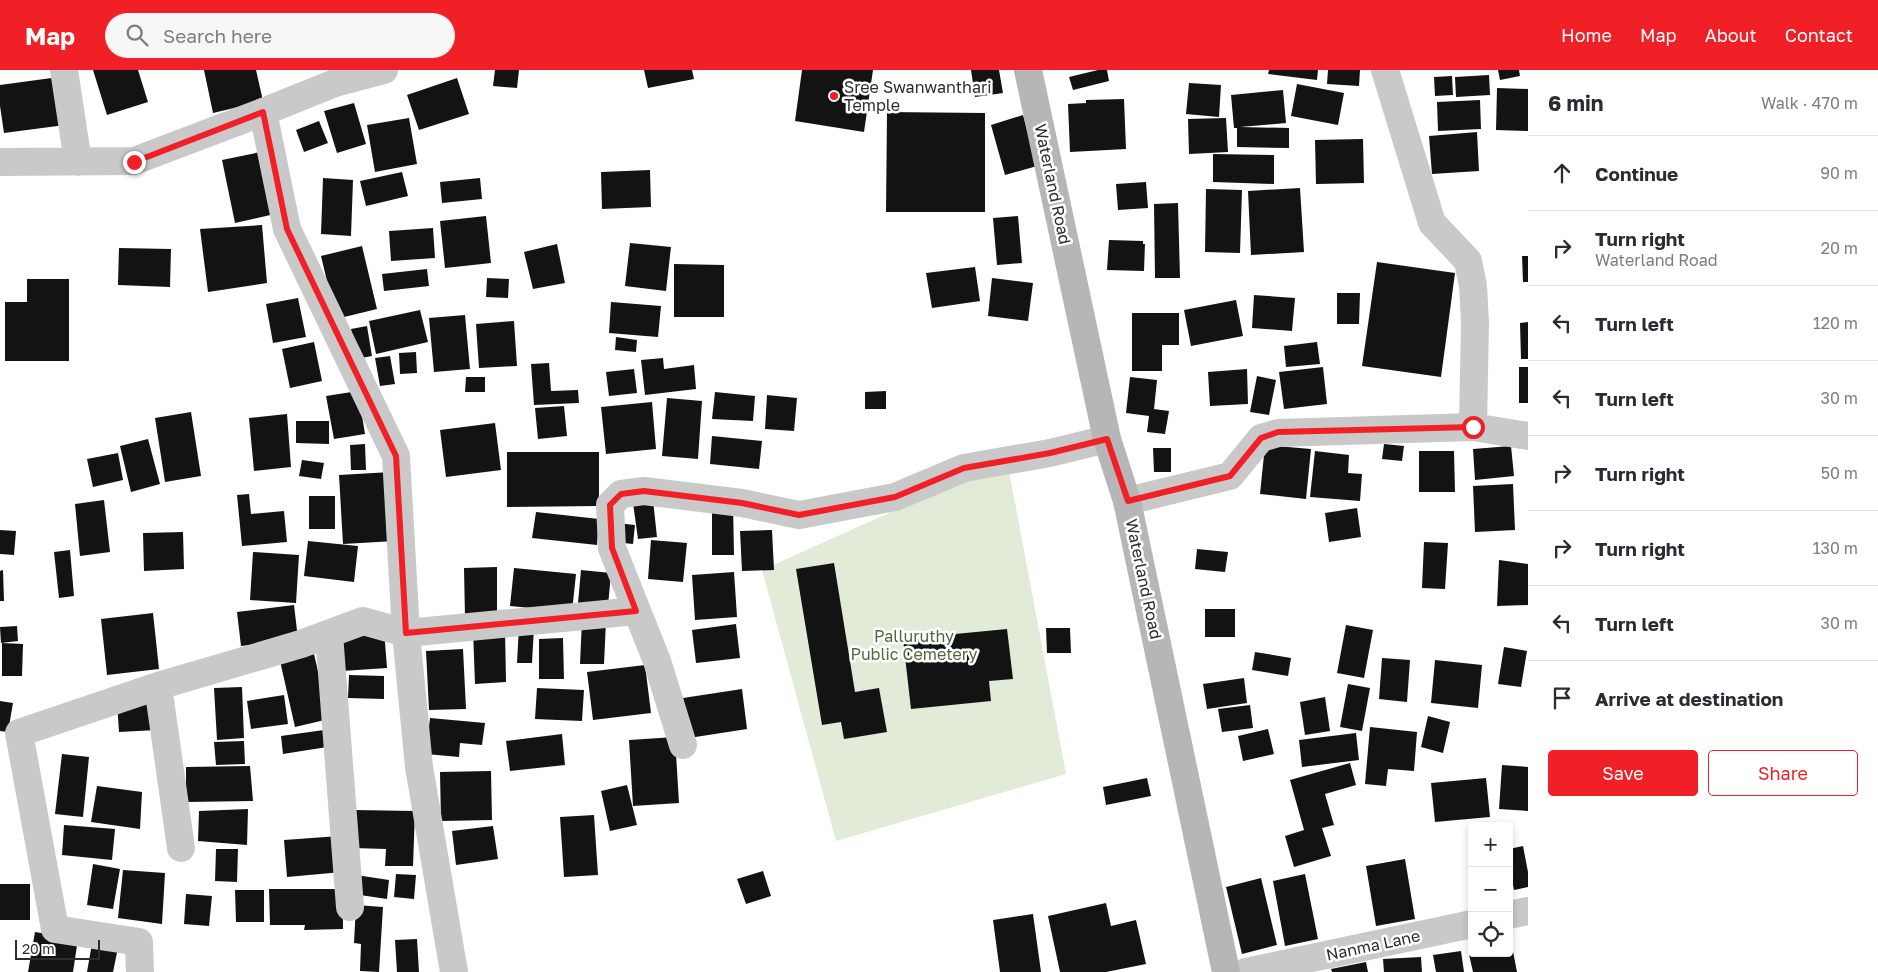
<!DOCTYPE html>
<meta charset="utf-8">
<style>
body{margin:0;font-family:"Golos Text",sans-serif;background:#f7f7f7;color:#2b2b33}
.controls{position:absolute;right:15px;bottom:15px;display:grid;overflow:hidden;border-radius:5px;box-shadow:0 2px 8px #0003}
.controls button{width:45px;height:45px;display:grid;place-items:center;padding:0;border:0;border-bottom:1px solid #e1e1e2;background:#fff;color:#2b2b33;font:25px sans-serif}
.scale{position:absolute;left:15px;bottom:12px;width:85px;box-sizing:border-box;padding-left:5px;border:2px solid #2c2c2c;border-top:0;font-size:14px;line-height:18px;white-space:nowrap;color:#2c2c2c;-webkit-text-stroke:4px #fff;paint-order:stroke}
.stop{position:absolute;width:15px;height:15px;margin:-11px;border:4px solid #f02026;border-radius:50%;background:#fff}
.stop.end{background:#f02026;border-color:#fff;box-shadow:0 1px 5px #0008}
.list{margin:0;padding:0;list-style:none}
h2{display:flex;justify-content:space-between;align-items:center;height:65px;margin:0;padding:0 20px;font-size:21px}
h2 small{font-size:16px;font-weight:400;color:#7c7c81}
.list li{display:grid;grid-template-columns:32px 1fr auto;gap:15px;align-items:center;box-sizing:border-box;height:75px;padding:0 20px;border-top:1px solid #e1e1e2}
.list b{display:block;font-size:19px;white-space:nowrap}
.list p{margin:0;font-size:16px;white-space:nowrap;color:#7c7c81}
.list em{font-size:16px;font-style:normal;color:#7c7c81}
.actions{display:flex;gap:10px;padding:15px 20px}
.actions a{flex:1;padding:11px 0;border:1px solid #f02026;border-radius:5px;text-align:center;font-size:18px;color:#f02026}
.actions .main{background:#f02026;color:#fff}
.icon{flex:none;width:28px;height:28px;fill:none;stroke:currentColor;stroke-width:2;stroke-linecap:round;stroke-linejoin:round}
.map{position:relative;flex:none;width:1528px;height:902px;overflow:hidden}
header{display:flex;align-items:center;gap:30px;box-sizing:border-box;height:70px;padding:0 25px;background:#f02026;color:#fff}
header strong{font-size:24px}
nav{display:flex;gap:28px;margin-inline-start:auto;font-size:18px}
.search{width:350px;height:45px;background:#f7f7f7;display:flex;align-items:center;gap:12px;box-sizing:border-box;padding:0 18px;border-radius:28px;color:#7c7c81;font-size:19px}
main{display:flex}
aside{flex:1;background:#fff}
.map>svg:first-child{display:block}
.green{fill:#e1ebd8}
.building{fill:#131313}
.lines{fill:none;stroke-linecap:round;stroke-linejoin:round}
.minor{stroke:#c9c9c9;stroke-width:28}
.tertiary{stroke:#c9c9c9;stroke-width:28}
.secondary{stroke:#b6b6b6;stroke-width:28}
.route{stroke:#f02026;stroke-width:6}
.poi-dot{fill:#f02026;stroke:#fff;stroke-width:2}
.labels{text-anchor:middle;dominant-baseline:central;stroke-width:5;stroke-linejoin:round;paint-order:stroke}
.poi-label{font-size:16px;fill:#2c2c2c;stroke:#fff;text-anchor:start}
.street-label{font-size:16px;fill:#2c2c2c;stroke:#fff}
.park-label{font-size:16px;fill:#4c6a37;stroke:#fff}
</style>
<header>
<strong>Map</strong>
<div class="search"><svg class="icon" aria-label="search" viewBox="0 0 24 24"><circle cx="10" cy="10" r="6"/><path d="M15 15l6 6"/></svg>Search here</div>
<nav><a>Home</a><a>Map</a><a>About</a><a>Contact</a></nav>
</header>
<main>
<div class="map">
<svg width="1528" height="902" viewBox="0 0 1528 902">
<rect width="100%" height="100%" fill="#fff"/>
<!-- green -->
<path class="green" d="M1007 390 1066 704 836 771 762 500Z"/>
<!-- building -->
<path class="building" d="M93 0H138L148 32 107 45Z
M204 0H256L263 31 213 43Z
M495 0H519L517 18 493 16Z
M644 0H692L694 9 648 18Z
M802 0H873L864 62 795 51Z
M971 0H999L1003 23 975 27Z
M1098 0H1107L1109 11 1073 20 1069 7Z
M1269 0H1318L1317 10 1268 4Z
M1328 0H1360L1359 16 1327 14Z
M1498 0H1519L1520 6 1500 10Z
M1489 5 1490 25 1456 27 1455 7Z
M1452 6 1453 25 1435 26 1434 7Z
M59 7 65 55 4 63 0 36V15Z
M457 8 469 44 419 60 407 25Z
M1189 13 1221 15 1219 47 1186 44Z
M1297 14 1344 23 1338 55 1291 46Z
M1497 18 1528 19V61L1496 60Z
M1283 20 1286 53 1240 57 1289 58V78L1237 77V58H1234L1231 25Z
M1124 29 1126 79 1070 82 1068 34 1086 33V30Z
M1480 30 1481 59 1438 61 1437 32Z
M354 33 366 74 337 83 324 41Z
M887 42 985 43V142H886Z
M1023 45 1037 96 1005 105 991 55Z
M409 48 417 94 375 102 367 55Z
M1226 48 1228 82 1189 84 1188 49Z
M319 51 328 73 304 82 296 60Z
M1477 62 1479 101 1432 104 1429 66Z
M1363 69 1364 113 1316 114 1315 70Z
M265 81 279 143 235 153 222 90Z
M1213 84 1274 85V114L1213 112Z
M650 100 651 137 602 139 601 102Z
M402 102 408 126 366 136 360 111Z
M323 108 353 110 351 166 321 164Z
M480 108 482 129 442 133 440 112Z
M1146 112 1148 138 1118 140 1116 114Z
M1300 118 1304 182 1251 185 1248 121Z
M1206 119 1242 120 1240 183 1205 182Z
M1178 133 1180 208H1155L1154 134Z
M486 146 491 193 445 198 440 151Z
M1018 146 1022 193 997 195 993 148Z
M262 155 267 213 208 222 200 159Z
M433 158 435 188 391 191 389 161Z
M1109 170 1143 171V174H1145L1144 201 1107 200Z
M630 173 671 177 666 221 625 216Z
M557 174 565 213 533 219 524 182Z
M362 176 377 239 336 249 321 186Z
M119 178 171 179 170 217 118 215Z
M1522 186H1528V212H1523Z
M1377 192 1455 203 1441 307 1362 296Z
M674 194 724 195V247H674Z
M975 197 980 231 932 238 926 203Z
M427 199 429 216 384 221 382 204Z
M487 208 509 209 508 228 486 227Z
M992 208 1033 213 1028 251 988 246Z
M27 209H69V291H5V232H27Z
M1337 223H1360L1359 254H1337Z
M1254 225 1295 228 1292 261 1252 258Z
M298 228 306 267 273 273 266 234Z
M1236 230 1243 266 1191 276 1184 240Z
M611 232 661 236 658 267 609 263Z
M420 240 428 272 376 284 369 251Z
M1132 243H1179V275H1162V301H1132Z
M465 245 470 299 434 302 429 248Z
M514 251 517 296 479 298 476 254Z
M1528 252V289H1521L1520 253Z
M367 256 372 286 356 289 351 259Z
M616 267 637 270 636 282 615 280Z
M314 272 322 311 290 318 282 279Z
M1317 272 1320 294 1286 297 1284 276Z
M416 282 417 303 400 304 399 283Z
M390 286 395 314 380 316 375 288Z
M663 288 664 299 694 295 696 319 645 325 641 290Z
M549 293 551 321 578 320 579 333 534 335 531 294Z
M1323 297 1327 334 1284 339 1279 302Z
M1519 297H1528V333H1519Z
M634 299 637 323 609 326 606 302Z
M1247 299 1248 334 1210 336 1208 302Z
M1257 306 1276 310 1269 345 1250 342Z
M466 307H485V322H465Z
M1130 307 1157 310 1154 339 1169 341 1165 364 1147 362 1149 346 1126 343Z
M358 321 365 364 334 369 326 326Z
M886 321V339H865V322Z
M715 322 755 326 753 351 712 349Z
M767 325 797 328 794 361 765 359Z
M667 328 702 331 698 389 662 386Z
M652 332 656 379 606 384 601 337Z
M564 336 567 366 538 369 535 338Z
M191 342 201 406 165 412 155 348Z
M287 344 291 397 254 401 249 348Z
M296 351H329V374L296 373Z
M495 353 501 400 446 407 440 360Z
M712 366 762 371 759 399 710 394Z
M148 369 160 414 131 422 120 376Z
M365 374 366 400H351L350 375Z
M1384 374 1404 376 1402 391 1382 389Z
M1265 375 1311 379 1306 429 1260 424Z
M1511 376 1514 406 1475 410 1473 379Z
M1153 378H1171V402H1154Z
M1315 381 1349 385 1348 403 1362 404 1360 431 1310 427Z
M1419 381H1454L1455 422H1419Z
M507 382H599V436L507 437Z
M118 383 123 410 93 417 87 389Z
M302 390 324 393 321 409 299 406Z
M391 402 395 471 343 474 339 405Z
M1513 414 1515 460 1475 462 1473 416Z
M249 424 251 444 284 441 287 472 242 476 237 425Z
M309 426H335V459H309Z
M104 430 110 482 80 486 75 434Z
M653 430 657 467 638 469 633 433Z
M712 433H733L734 485H712Z
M1357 438 1361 467 1329 472 1325 443Z
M536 442 599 449 597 475 532 468Z
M616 453 635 455 633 474 614 472Z
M0 460 16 461 14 485 0 484Z
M772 460 774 500 742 501 740 461Z
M183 462 184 499 144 501 143 463Z
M651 470 687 473 683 512 648 509Z
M308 471 358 476 354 512 304 506Z
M1424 472 1448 473 1445 519 1422 518Z
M1197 479 1228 482 1225 502 1195 499Z
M70 480 74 526 59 528 54 482Z
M253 482 299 485 296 533 250 530Z
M1499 490 1528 494V535L1497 536Z
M834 493 855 622 879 618 887 662 844 669 841 652 822 655 796 499Z
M497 497V548H465L464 498Z
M514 498 576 504 572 542 510 536Z
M3 500 4 531H0V501Z
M581 500 611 503 608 536 578 533Z
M734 502 737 547 695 550 692 505Z
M294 535 298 569 241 576 237 542Z
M1205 539H1235V567H1205Z
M153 543 159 599 107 605 101 549Z
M582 550 606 551 604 594H580Z
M736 554 740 588 696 593 692 560Z
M1346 555 1373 560 1364 608 1337 603Z
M17 556 18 571 1 573 0 557Z
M519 556 534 557 532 593H517Z
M1046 558H1070L1071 583H1047Z
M505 559 506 612 475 614 473 560Z
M1007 559 1013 609 989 611 991 631 911 639 903 569Z
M384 560 387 598 342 601 339 563Z
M563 568 564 609H539V569Z
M2 573 23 574 22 606H2Z
M1504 577 1527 581 1521 617 1498 614Z
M463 579 466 639 429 640 426 581Z
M1255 582 1291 588 1288 606 1252 600Z
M314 584 329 649 295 657 280 591Z
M1382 588 1410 590 1407 632 1379 629Z
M1435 590 1482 595 1478 638 1431 633Z
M645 595 651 643 593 650 587 602Z
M349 605 384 606V629L348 628Z
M1244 608 1247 633 1207 639 1203 614Z
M1348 614 1370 618 1362 661 1340 657Z
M242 617 244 668 217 670 214 618Z
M537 618 584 620 582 651 535 649Z
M742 619 747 659 689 668 683 628Z
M284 625 288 654 251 659 247 631Z
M1325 627 1330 661 1305 665 1300 632Z
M155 630 157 660 119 662 117 632Z
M0 631 13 633 8 662 0 661Z
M1250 635 1253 658 1222 662 1218 639Z
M1428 646 1450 652 1443 683 1421 677Z
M430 648 485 653 482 675 460 673 459 687 426 684Z
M1370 657 1417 662 1414 701 1388 699 1386 716 1365 714Z
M1268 659 1274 684 1243 691 1238 666Z
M324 660 327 677 283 684 281 666Z
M1356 663 1359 690 1302 697 1299 670Z
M562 664 565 695 510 701 506 671Z
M675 667 679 733 633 736 629 670Z
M244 671 245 694 216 695 214 672Z
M62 684 89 687 83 747 55 744Z
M1350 693 1356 715 1325 724 1334 755 1322 758 1331 786 1294 797 1285 766 1304 760 1290 710Z
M1502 695 1528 697V741L1499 739Z
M250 696 253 731 186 732V697Z
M491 701 492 750 441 751 440 702Z
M1147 708 1151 726 1106 735 1103 717Z
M1486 708 1490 747 1435 752 1431 713Z
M627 715 637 755 610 761 601 721Z
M97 716 142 722 140 759 91 752Z
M248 739 247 775 198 771 199 741Z
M354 740 415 741 413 796H385L386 779 353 778Z
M594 745 598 805 564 807 560 747Z
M64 755 115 759 112 790 62 785Z
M493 756 498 789 456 795 452 761Z
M339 766 342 802 287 807 284 770Z
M1523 776 1528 802V817L1514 820 1509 795V779Z
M216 779H238L237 812 215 811Z
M1405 789 1415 849 1376 856 1366 796Z
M93 794 120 799 113 839 87 835Z
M123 800 165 803 162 854 118 848Z
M763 801 771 826 746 834 737 809Z
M396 804 416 805 414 829 394 827Z
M1305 804 1318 869 1285 876 1273 811Z
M356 805 389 810 387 829 353 824Z
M1261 808 1277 875 1242 884 1226 817Z
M0 814H30V850H0Z
M269 819H343V859L304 860 305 855H270Z
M235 820H264V852H236Z
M186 824 212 826 209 856 184 854Z
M1106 833 1111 856 1136 850 1146 894 1106 902H1060L1048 846Z
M356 835 383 837 379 902 360 901 361 874 354 873Z
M1033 844 1041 902H1000L993 850Z
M35 862 78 869 73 902H28Z
M93 868 119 873 113 902H87Z
M417 869 419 902H397L395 870Z
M1509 871H1511L1517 902H1473L1468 880 1472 879V883H1509Z
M1461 881 1464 902H1436L1433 885Z
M1421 887 1422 902H1384L1383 889Z
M1366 892 1368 902H1332L1331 899Z"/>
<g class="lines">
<!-- minor -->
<path class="minor" d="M64 0 78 92
M0 92 134 91 263 42 287 159 396 386 406 563 419 697 454 902
M1473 357 1528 366
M1127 431 1230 406 1261 368 1278 363 1473 357 1475 252 1473 216 1468 191 1432 153 1385 0
M637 541 657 591 683 675
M329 564 350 837
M158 616 181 778
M1509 845 1528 841
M140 902 139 872 55 859 19 663 158 616 301 574 363 551 406 563 637 541 612 478 610 435 621 424 644 421 742 433 799 445 895 427 964 398 1050 383 1107 369
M1246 902 1472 854"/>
<!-- tertiary -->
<path class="tertiary" d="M263 42 335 13 384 0"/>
<!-- secondary -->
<path class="secondary" d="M1028 0 1107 369 1127 431 1226 902"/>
</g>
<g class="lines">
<!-- route -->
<path class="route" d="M134 92 263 42 287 159 396 386 406 563 636 541 612 478 610 435 621 424 644 421 742 433 799 445 895 427 964 398 1050 383 1107 369 1128 431 1230 406 1261 368 1278 362 1473 357"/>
</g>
<!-- markers -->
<circle class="poi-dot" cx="834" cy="26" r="5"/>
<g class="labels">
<!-- poi labels -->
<g class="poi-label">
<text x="844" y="17">Sree Swanwanthari<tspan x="844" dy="18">Temple</tspan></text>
</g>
<!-- street labels -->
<g class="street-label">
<text transform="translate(1053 114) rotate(78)">Waterland Road</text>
<text transform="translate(1144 509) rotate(78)">Waterland Road</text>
<text transform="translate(1373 875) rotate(-12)">Nanma Lane</text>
</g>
<!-- park labels -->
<g class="park-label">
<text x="914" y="566">Palluruthy<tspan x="914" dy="18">Public Cemetery</tspan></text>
</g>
</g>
</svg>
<div class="controls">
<button>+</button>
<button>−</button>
<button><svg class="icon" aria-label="locate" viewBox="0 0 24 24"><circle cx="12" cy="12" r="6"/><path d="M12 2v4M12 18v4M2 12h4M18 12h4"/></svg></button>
</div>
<div class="scale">20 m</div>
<div class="stop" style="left:1473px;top:357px"></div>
<div class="stop end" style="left:134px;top:92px"></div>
</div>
<aside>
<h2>6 min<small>Walk · 470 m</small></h2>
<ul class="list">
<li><svg class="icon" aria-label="ahead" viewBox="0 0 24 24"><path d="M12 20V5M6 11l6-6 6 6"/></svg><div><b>Continue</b></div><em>90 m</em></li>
<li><svg class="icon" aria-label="right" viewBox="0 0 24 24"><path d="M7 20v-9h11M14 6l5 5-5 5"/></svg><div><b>Turn right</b><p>Waterland Road</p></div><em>20 m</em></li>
<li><svg class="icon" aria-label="left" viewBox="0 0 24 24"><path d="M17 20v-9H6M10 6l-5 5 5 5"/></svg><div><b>Turn left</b></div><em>120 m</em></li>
<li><svg class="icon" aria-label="left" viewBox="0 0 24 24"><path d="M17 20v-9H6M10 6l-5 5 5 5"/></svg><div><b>Turn left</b></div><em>30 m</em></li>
<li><svg class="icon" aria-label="right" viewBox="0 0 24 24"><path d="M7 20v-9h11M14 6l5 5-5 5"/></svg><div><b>Turn right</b></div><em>50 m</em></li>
<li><svg class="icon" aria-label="right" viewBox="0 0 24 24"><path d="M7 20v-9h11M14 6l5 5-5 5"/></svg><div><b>Turn right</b></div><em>130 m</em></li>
<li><svg class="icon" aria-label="left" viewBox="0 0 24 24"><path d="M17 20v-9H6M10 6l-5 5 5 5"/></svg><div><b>Turn left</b></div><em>30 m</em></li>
<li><svg class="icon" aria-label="arrive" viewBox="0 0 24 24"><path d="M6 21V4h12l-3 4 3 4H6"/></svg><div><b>Arrive at destination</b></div></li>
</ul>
<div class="actions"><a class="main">Save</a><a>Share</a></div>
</aside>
</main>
